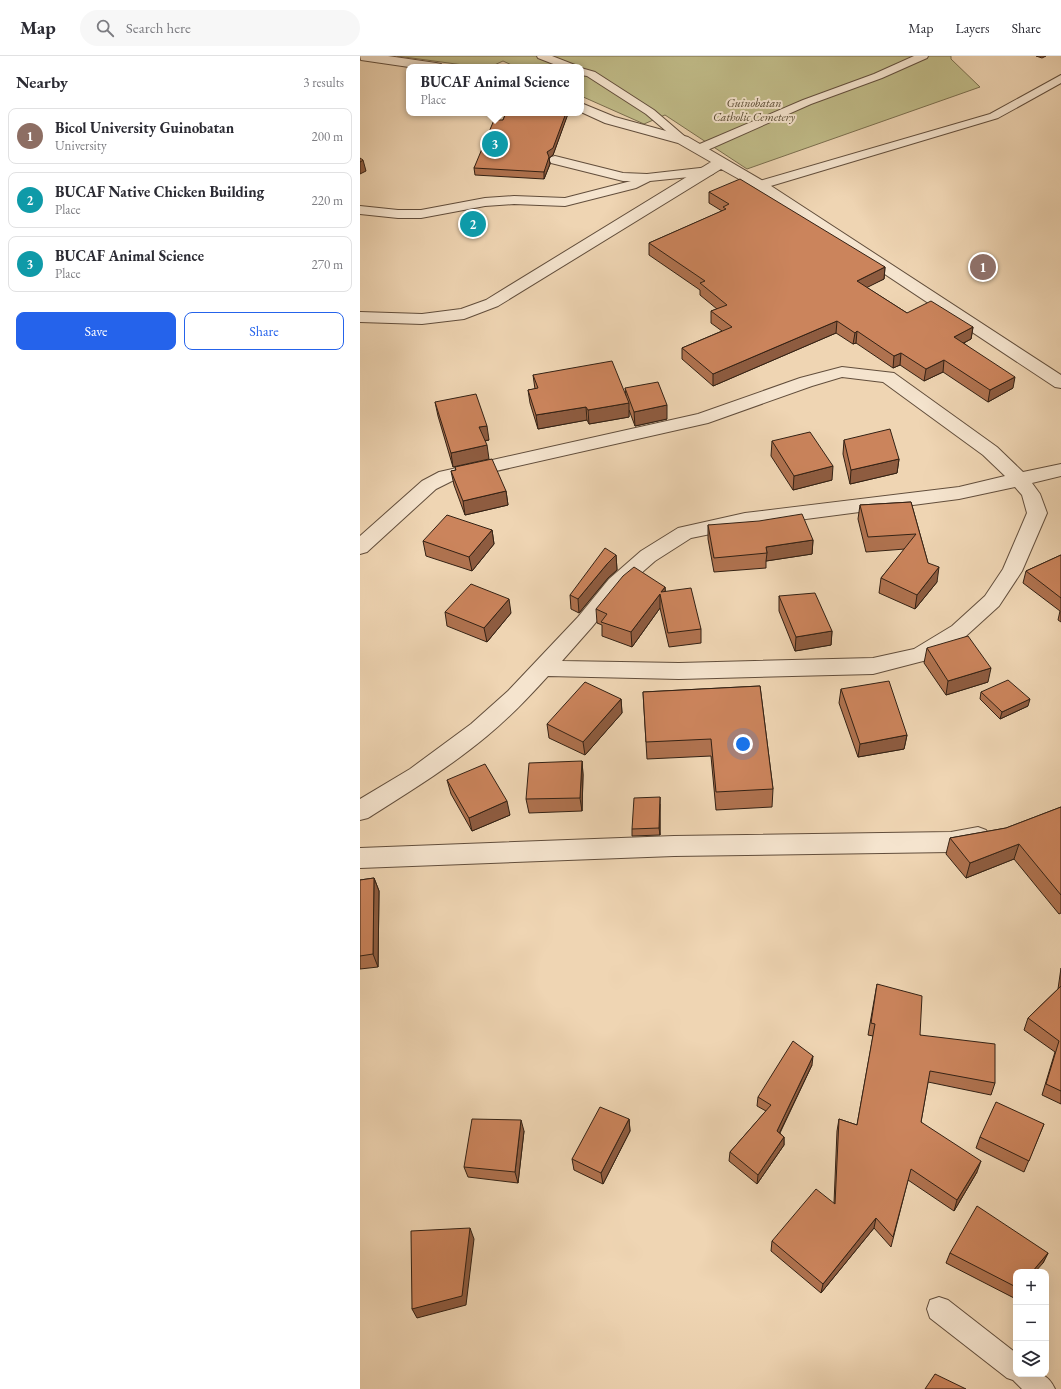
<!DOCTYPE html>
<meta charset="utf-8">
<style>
body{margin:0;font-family:"EB Garamond",serif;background:#f7f7f7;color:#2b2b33}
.controls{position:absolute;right:12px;bottom:12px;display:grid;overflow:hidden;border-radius:8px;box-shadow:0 4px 16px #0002}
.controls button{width:36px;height:36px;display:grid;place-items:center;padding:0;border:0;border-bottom:1px solid #e1e1e2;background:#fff;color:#2b2b33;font:20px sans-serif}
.you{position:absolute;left:383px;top:688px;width:14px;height:14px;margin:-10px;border:3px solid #fff;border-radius:50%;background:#1a73e8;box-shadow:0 0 0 6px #1a73e833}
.badge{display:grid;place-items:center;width:26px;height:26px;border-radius:50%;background:#2563eb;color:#fff;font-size:13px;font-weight:700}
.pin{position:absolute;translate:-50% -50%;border:2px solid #fff;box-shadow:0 1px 4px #0006}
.popup{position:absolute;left:46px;top:8px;width:178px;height:52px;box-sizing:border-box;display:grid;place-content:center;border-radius:8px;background:#fff;filter:drop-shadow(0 1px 3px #0005);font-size:13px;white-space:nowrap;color:#7c7c81}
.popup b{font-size:15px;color:#2b2b33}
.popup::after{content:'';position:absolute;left:50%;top:100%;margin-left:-8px;border:8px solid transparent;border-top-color:#fff}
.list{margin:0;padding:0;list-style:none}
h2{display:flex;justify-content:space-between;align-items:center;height:52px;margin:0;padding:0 16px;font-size:17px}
h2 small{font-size:13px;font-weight:400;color:#7c7c81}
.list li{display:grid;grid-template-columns:26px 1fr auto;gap:12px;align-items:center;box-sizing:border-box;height:56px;margin:0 8px 8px;padding:0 8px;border:1px solid #e1e1e2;border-radius:8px}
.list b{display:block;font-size:15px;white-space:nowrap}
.list p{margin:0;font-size:13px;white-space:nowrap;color:#7c7c81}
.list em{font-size:13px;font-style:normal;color:#7c7c81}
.actions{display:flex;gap:8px;padding:12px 16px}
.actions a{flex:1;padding:9px 0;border:1px solid #2563eb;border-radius:8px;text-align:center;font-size:14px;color:#2563eb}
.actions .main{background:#2563eb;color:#fff}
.icon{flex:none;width:22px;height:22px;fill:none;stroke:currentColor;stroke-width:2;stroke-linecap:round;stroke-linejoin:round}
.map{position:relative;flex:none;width:701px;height:1333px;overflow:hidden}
header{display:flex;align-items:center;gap:24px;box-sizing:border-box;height:56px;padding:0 20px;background:#fff;border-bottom:1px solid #e1e1e2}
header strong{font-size:19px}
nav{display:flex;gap:22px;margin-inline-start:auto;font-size:14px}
.search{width:280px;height:36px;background:#f7f7f7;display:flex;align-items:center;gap:10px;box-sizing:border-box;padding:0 14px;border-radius:22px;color:#7c7c81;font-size:15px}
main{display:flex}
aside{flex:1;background:#fff}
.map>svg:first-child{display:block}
.green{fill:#c0bb88;stroke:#7a6e4e}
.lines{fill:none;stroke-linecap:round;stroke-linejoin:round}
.lane-casing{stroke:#624e3c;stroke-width:2}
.street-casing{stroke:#624e3c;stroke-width:2}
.lane{fill:#f5e4ce;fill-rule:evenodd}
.street{fill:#f5e4ce;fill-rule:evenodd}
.wall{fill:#af724f;stroke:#332114}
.shaded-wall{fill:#8e5c40;stroke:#332114}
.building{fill:#cb845c;stroke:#332114}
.labels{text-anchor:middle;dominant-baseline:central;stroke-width:4;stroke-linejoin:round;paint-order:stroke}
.far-park-label{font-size:12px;font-style:italic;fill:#564831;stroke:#f5e4ce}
</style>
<header>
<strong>Map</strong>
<div class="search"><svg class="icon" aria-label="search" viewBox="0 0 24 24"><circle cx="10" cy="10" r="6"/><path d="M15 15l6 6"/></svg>Search here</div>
<nav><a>Map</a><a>Layers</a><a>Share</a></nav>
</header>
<main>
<aside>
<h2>Nearby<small>3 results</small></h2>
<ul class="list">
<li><span class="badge" style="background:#8d6e63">1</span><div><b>Bicol University Guinobatan</b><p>University</p></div><em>200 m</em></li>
<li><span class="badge" style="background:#0f9aa8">2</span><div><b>BUCAF Native Chicken Building</b><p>Place</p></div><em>220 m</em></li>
<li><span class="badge" style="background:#0f9aa8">3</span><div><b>BUCAF Animal Science</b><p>Place</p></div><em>270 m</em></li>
</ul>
<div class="actions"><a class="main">Save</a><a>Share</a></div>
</aside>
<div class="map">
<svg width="701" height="1333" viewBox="0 0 701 1333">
<rect width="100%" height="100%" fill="#efd5b3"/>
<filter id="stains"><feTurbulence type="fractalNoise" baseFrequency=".005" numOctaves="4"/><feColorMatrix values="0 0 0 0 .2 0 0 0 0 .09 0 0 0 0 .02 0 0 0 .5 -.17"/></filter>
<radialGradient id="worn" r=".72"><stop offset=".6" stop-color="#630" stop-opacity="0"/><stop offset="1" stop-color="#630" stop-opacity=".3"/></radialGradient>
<!-- green -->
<path class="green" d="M37 0H591V3L620 31 387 113 305 59 284 68 221 40V11H156L143 5 130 11H118Z"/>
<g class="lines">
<!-- lane casing -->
<g class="lane-casing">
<path id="lane" d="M177 0H192L215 9 216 11H201L178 2Z
M554 0H568L567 2 522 22 451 48 343 96H335L333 93 335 90 443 44 514 18Z
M221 12 235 16 294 54 329 84 327 86H319L286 58 227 20 221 19Z
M701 19V27L638 62 404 132H396L394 129 396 126 630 58Z
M195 100 263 117 287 118 349 111 353 112 355 115 353 118 349 119 290 125 276 132 205 150 154 148 125 150 61 162H38L0 158V150L38 154H61L125 142 154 140 205 142 271 125H263L191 107 189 104 191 101Z
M579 1241 588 1244 656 1297V1318C674 1318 686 1313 695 1333H662L653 1324 647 1322 570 1262 567 1253 570 1244Z"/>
</g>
<!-- street casing -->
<g class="street-casing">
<path id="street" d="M0 0H28L76 7 81 8 83 11H49L1 4Z
M221 47 255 61 328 81 405 126 701 319V332L695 331 395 132 361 113 138 250 104 263 62 268 0 266V256L62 258 101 253 126 244 351 106 318 87 245 67 221 56Z
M482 311 534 317 637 391 663 416 701 408V420L672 427 680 438 687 457 662 515 639 550 606 580 567 604 513 618 319 623 188 620C169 641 149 662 127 680 90 711 49 736 8 762L0 764V743L50 713 111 668 148 635 218 561 249 523 281 495 318 472 385 457 599 431 645 420 623 399 523 326 482 321 452 330 348 367 92 425 76 433 7 496 0 498V480L62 425 79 416 338 358 440 322ZM655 431 662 439 667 457 643 513 625 540 592 570 554 593 513 602 319 607 202 605 232 571 263 533 295 505 331 482 385 471 599 443Z
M618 771 626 774 630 781 626 788 591 796 314 800 0 812V792L314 780 591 776Z"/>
</g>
<!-- lane -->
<use href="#lane" class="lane"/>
<!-- street -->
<use href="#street" class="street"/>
</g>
<!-- wall -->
<path class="wall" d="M676 0H686L682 2Z
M146 57H208L193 99 189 102 190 108 184 123 115 119 114 112 143 64Z
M349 136 525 211 524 223 506 231 547 257 613 271 611 283 604 287 653 332 628 346 583 316 564 325 540 309 533 312 496 287 493 288 476 277 353 330 322 303V292L362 275 351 267V255L357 253 340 239V234L289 199V187L362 155 349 147Z
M173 319 266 340 265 332 307 363 275 370 269 354V361L229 368 227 364 178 373 170 347 168 334 175 333Z
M75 346 129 384 125 385 93 411 78 360Z
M484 384 539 403 537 417 490 428 483 398Z
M412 385 472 424 433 434 411 400Z
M95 411 146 435 148 449 105 459 94 429 91 415 96 414Z
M551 446 568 507 577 526 555 553 519 537 521 522 545 493 506 496 498 463 500 449Z
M348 469 453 484 452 498 406 505V512L354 516 348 483Z
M132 474 134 488 112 515 66 500 63 485Z
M256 499 257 514 248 522 219 557 211 553 210 539Z
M701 499V566L698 564 700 555 663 527 666 515Z
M305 531V536L341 573V587L309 591 300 552 272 591 242 580V569L237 567 236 553Z
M419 540 472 575 471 589 435 595 419 555Z
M85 556 151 557 127 586 87 570Z
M567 592 628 626 586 639 564 607Z
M400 630 413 733 412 751 356 754 351 700 287 703 283 636Z
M481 633 547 679 544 693 498 701 479 647Z
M621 636 668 650 640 663 620 643Z
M261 643 262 657 225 699 189 682 187 668Z
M222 705 223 719 222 755 169 757 166 743Z
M87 724 150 759 112 775 91 738Z
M300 748V779L272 780V773Z
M701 751V857L699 858 654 803 606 822 586 798 590 782 646 772Z
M14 822 19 835 18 911 0 913V824Z
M701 912V1048L682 1039 695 996 664 974 668 962 698 933Z
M517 928 560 979 635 1027 631 1039 568 1026 561 1066 617 1116 594 1155 548 1124 531 1191 514 1172 461 1237 411 1195 412 1185 474 1147 477 1075 479 1063 497 1069 513 980 508 979Z
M452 1009 420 1077 424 1081V1089L397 1128 369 1105 370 1096 406 1055 397 1050 398 1041Z
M269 1063 270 1075 243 1128 214 1114 212 1103Z
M684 1068 664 1116 616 1092 620 1081Z
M164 1075 158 1127 108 1121 104 1111Z
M590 1197H688L683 1207 656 1216V1239L654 1242 586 1207Z"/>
<!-- shaded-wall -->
<path class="shaded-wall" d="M206 57H208V58L193 99 189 102 190 108 184 123V116L187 96Z
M3 104 6 115 0 118V106Z
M525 211 524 223 496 237 497 225Z
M477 265 476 277 353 330V318Z
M613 271 611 283 592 293 594 281Z
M497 275 496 287 493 288 495 277Z
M541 297 540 309 533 312 534 300Z
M584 304 583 316 564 325 566 313Z
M655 321 653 332 628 346 630 334Z
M269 347V361L229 368 228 354Z
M307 349V363L275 370 274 356Z
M226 351 227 364 178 373 176 359Z
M127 370 129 384 121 385 119 371Z
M127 389 129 403 93 411 91 397Z
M539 403 537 417 490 428 491 414Z
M473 410 472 424 433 434 434 420Z
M146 435 148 449 105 459 103 445Z
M132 474 134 488 112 515 109 501Z
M453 484 452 498 406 505 407 497 406 491Z
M256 499 257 514 248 522 219 557 218 543 247 508Z
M579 511 577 526 555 553 557 539Z
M305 531 306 545 301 536Z
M300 538V552L272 591 271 576Z
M149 543 151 557 127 586 124 572Z
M472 575 471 589 435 595 436 581Z
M631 612 628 626 586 639 588 625Z
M261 643 262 657 225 699 223 686Z
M670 643 668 650 640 663 642 656Z
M547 679 544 693 498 701 500 688Z
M222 705 223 719 222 755 220 742Z
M300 741V779L299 772Z
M147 745 150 759 112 775 109 762Z
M659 788 654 803 606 822 610 807Z
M14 822 19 835 18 911 13 898Z
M453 1000 452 1009 416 1084 417 1075Z
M269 1063 270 1075 243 1128 241 1117Z
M161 1064 164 1075 158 1127 155 1116Z
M424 1081V1089L397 1128 398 1119Z
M621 1105 617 1116 594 1155 597 1144Z
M516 1162 514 1172 461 1237 463 1228Z
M110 1172 114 1183 106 1249 57 1262 52 1253Z
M688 1197 683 1207 675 1216H672Z"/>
<!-- building -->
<path class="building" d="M146 57H206L193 92 187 96 189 101 184 116 114 112 134 64H143Z
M0 102 3 104 0 106Z
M380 123 525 211 497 225 547 257 571 245 613 271 594 281 655 321 630 334 584 304 566 313 541 297 534 300 497 275 495 277 477 265 353 318 322 292 372 271 351 255 367 249 340 227 345 225 289 187 366 153 363 151 369 148 349 136Z
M252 305 269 347 228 354 226 351 176 359 168 334 178 332 173 319Z
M298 326 307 349 274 356 265 332Z
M116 338 127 370 119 371 127 389 91 397 75 346Z
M530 373 539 403 491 414 484 384Z
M450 376 473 410 434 420 412 385Z
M132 403 146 435 103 445 91 415 96 414 95 411Z
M551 446 568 507 579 511 557 539 521 522 556 478 508 481 500 449Z
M442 458 453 484 406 491 407 497 354 502 348 469 399 465Z
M87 459 132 474 109 501 63 485Z
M245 492 256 499 247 508 218 543 210 539Z
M701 499V542L666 515Z
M274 511 305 531 301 536 331 532 341 573 308 577 300 538 271 576 241 566 247 558 236 553 263 520Z
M111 528 149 543 124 572 85 556Z
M455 537 472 575 436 581 419 540Z
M608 580 631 612 588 625 567 592Z
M648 624 670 643 642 656 621 636Z
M529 625 547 679 500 688 481 633Z
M225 626 261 643 223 686 187 668Z
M400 630 413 733 356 736 351 683 286 686 283 636Z
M222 705 220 742 166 743 169 707Z
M125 708 147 745 109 762 87 724Z
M300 741 299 772 272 773 274 742Z
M701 751V839L659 788 610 807 590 782 646 772Z
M14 822 13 898 0 900V824Z
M517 928 562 940 560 979 635 988V1027L570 1015 561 1066 621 1105 597 1144 551 1113 533 1181 516 1162 463 1228 412 1185 456 1133 475 1148 479 1063 497 1069 515 968 511 967Z
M701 930V1035L686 1028 699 985 668 962Z
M433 985 453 1000 417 1075 424 1081 398 1119 370 1096 411 1049 398 1041Z
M636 1046 684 1068 669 1105 620 1081Z
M240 1051 269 1063 241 1117 212 1103Z
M112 1063 161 1064 155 1116 104 1111Z
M617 1150 688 1197 672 1216H656V1231L590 1197Z
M110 1172 102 1240 52 1253 51 1175Z
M575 1318 606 1333H565Z"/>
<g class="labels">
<!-- far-park labels -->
<g class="far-park-label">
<text x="394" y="47">Guinobatan<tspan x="394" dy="14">Catholic Cemetery</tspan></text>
</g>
</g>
<rect width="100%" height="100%" filter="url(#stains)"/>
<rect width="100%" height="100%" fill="url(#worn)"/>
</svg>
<div class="controls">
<button>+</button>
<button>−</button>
<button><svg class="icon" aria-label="layers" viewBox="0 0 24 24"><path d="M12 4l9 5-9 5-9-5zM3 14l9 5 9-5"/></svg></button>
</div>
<div class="you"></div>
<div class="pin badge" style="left:623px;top:211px;background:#8d6e63">1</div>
<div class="pin badge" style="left:113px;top:168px;background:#0f9aa8">2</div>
<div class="pin badge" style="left:135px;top:88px;background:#0f9aa8">3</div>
<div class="popup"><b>BUCAF Animal Science</b>Place</div>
</div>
</main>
